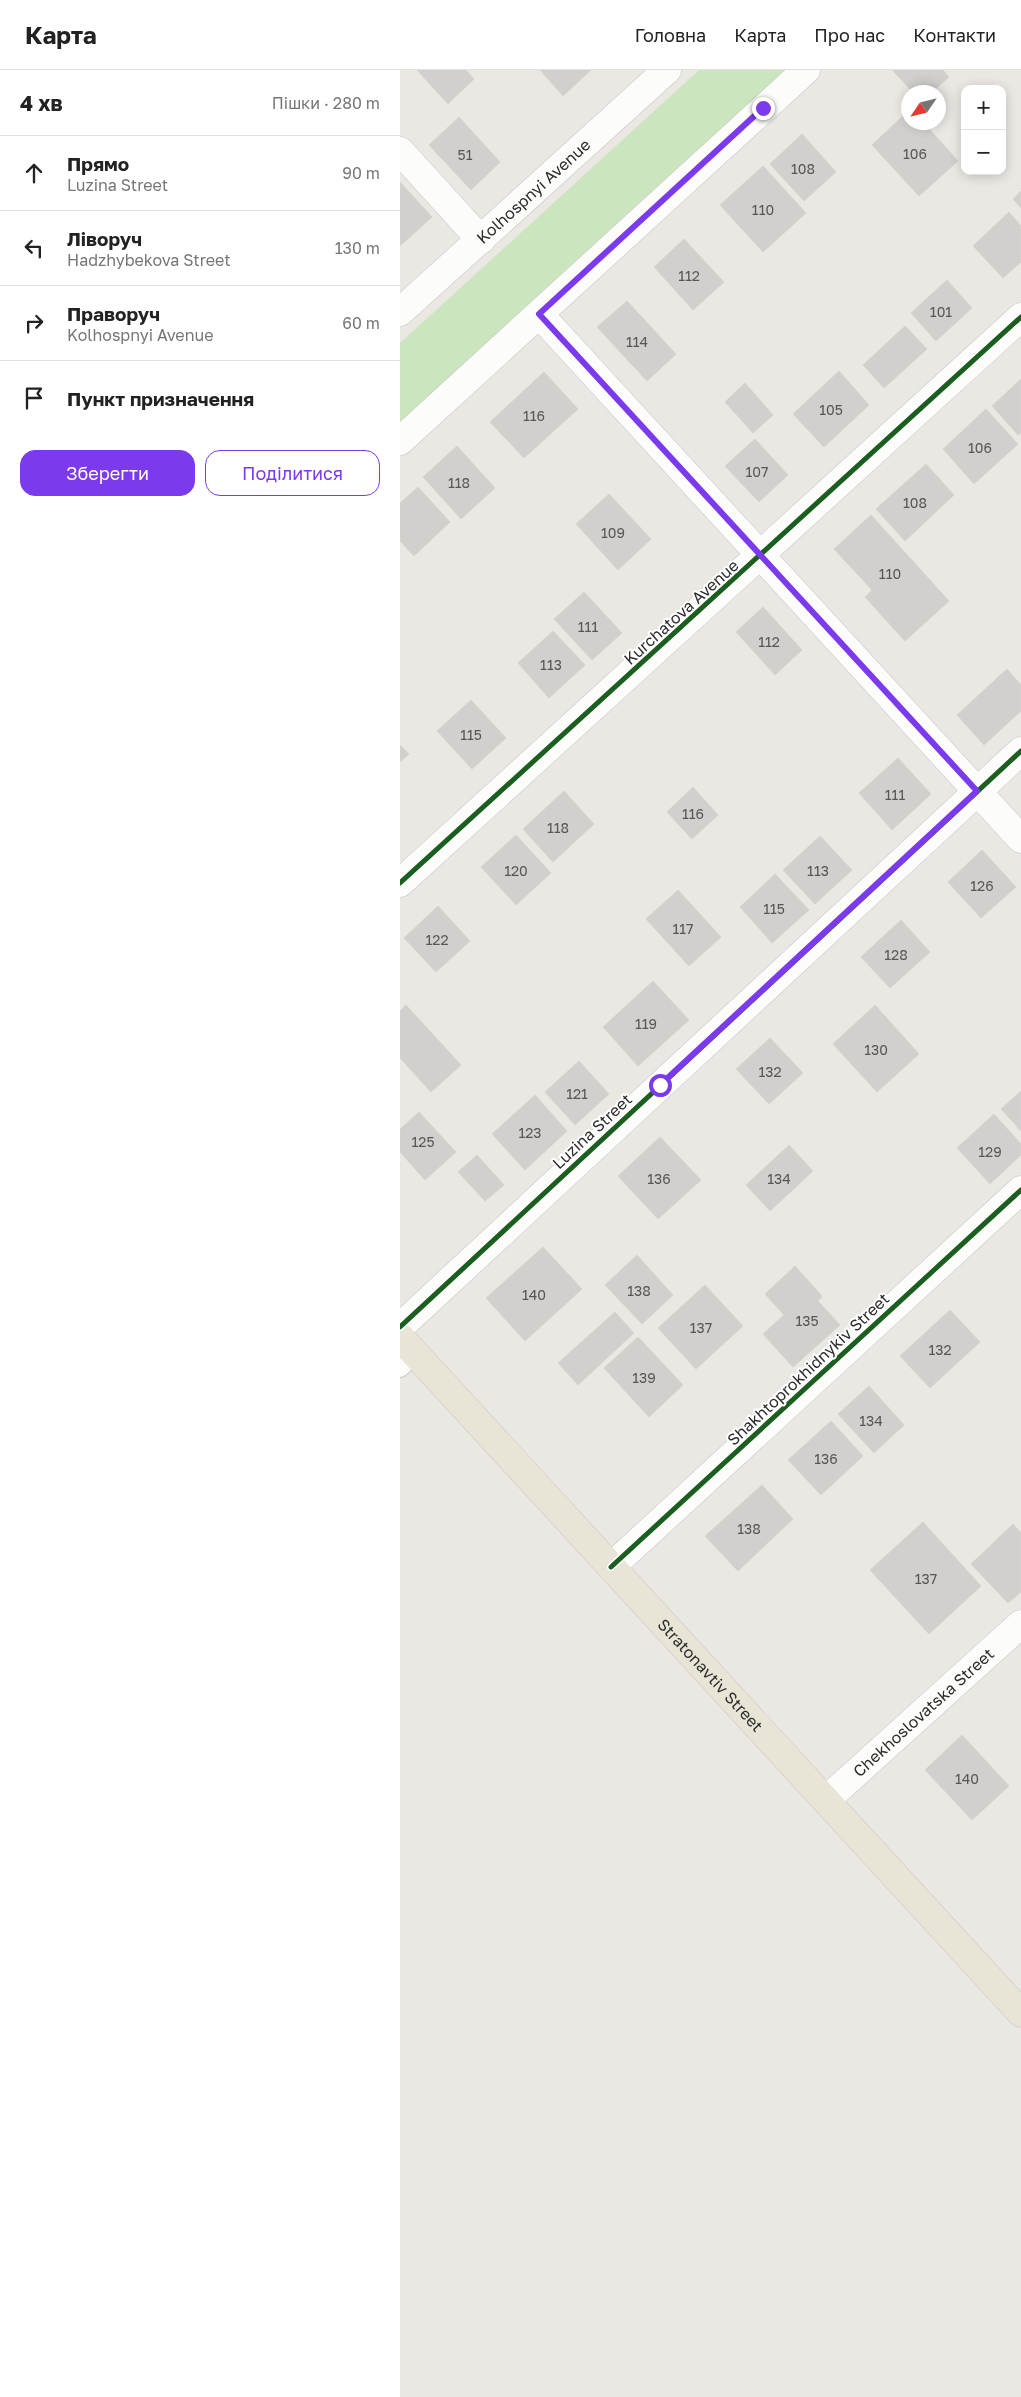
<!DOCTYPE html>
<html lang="uk">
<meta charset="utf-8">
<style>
body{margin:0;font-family:"Golos Text",sans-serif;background:#f6f6f6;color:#222}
.controls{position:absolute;right:15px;top:15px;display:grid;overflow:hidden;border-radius:10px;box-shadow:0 2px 12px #0003}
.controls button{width:45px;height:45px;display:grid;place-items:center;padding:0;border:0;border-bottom:1px solid #e0e0e0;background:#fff;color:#222;font:25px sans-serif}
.compass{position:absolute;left:501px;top:15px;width:45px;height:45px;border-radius:50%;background:#fff;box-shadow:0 2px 12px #0003;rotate:235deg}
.stop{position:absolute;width:15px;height:15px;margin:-11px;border:4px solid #7c3aed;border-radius:50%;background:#fff}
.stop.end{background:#7c3aed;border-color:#fff;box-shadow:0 1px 5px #0008}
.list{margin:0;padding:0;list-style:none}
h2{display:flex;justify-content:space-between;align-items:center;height:65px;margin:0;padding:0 20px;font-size:21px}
h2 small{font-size:16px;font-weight:400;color:#767676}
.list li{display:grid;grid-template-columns:32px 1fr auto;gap:15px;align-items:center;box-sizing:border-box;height:75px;padding:0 20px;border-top:1px solid #e0e0e0}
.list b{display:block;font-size:19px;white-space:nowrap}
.list p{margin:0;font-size:16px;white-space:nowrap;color:#767676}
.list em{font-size:16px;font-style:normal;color:#767676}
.actions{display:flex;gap:10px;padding:15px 20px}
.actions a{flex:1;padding:11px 0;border:1px solid #7c3aed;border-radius:15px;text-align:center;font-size:18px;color:#7c3aed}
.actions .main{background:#7c3aed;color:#fff}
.icon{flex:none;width:28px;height:28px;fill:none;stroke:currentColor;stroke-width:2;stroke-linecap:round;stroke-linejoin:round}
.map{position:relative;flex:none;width:621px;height:2327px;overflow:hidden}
header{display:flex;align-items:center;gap:30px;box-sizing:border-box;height:70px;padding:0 25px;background:#fff;border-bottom:1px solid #e0e0e0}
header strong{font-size:24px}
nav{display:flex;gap:28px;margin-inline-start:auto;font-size:18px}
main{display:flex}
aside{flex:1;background:#fff}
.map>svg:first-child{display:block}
.green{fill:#cbe6be}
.building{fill:#d2d0cd;stroke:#d6d4d0}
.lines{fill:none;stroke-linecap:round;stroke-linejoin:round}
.lane-casing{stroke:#c5c4c4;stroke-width:18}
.street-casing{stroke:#c5c4c4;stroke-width:29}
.secondary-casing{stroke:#c5c4c4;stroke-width:29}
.primary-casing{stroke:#c6c5c3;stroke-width:29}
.lane{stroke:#fcfcfb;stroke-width:16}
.street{stroke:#fcfcfb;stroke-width:28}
.secondary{stroke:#fcfcfb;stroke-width:28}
.primary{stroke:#e8e5d6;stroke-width:28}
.cycleway-casing{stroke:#fff;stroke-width:8}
.cycleway{stroke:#1b5e20;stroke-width:5}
.route{stroke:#7c3aed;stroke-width:6}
.labels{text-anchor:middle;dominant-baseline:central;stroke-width:4;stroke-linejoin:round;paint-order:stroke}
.number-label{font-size:14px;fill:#575656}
.street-label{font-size:16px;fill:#2d2d2d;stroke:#fff}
</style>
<header>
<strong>Карта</strong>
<nav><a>Головна</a><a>Карта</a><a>Про нас</a><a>Контакти</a></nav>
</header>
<main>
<aside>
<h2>4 хв<small>Пішки · 280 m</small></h2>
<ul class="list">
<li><svg class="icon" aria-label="ahead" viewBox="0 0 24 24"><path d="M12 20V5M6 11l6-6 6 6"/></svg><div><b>Прямо</b><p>Luzina Street</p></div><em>90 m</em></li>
<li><svg class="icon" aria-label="left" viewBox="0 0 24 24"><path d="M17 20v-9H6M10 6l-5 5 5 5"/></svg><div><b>Ліворуч</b><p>Hadzhybekova Street</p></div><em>130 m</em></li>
<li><svg class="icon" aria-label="right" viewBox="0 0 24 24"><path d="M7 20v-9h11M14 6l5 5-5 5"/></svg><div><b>Праворуч</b><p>Kolhospnyi Avenue</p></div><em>60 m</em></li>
<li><svg class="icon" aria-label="arrive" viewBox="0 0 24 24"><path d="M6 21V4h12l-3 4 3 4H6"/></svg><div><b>Пункт призначення</b></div></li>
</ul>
<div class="actions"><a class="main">Зберегти</a><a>Поділитися</a></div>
</aside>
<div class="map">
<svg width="621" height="2327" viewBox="0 0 621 2327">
<rect width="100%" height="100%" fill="#ebe8e4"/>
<!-- green -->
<path class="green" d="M299 0H385L0 352V273Z"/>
<!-- building -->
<path class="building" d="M17 0H66L74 9 48 34Z
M140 0H191L163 26Z
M492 0H543L549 7 532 22H513Z
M508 41V52H523L558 91 519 126 472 75Z
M59 47 100 92 71 120 29 75Z
M402 64 436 102 404 131 370 94Z
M363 96 406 143 363 182 320 135Z
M0 112 32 147 0 176Z
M621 121V138L613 129Z
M609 142 621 156V192L603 208 573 176Z
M284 169 324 212 293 240 254 197Z
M547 210 572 238 536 271 511 243Z
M227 231 276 284 247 311 197 257Z
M505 256 527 279 484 318 463 295Z
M439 301 469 335 424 377 393 344Z
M144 302 178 339 124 388 90 352Z
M621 309V363L618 365 592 336Z
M345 313 373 345 353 363 325 332Z
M586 339 618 374 574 414 543 379Z
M355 369 388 405 359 432 325 396Z
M57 376 95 418 61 449 23 407Z
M526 394 554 425 505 471 476 439Z
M18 417 50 452 14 486 0 471V433Z
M209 424 251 469 218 500 176 454Z
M471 445 549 531 505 571 465 527 472 520 434 479Z
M184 522 222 563 192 590 154 549Z
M363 537 402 580 375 605 336 562Z
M153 561 185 595 149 628 118 593Z
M607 599 621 615V641L584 675 557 645Z
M71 630 106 668 72 699 37 661Z
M0 675 9 684 0 692Z
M498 688 531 724 492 760 459 723Z
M293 717 318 745 292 769 267 742Z
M164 721 194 754 153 792 123 759Z
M116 765 151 803 116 835 81 797Z
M420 766 452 800 415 834 383 800Z
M582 780 616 817 581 848 548 812Z
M375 804 409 840 372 873 340 837Z
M278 820 321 867 289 896 246 849Z
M38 836 70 871 36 902 4 868Z
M501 850 530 882 490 918 461 887Z
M253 911 289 950 238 996 203 957Z
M6 935 61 995 31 1022 0 988V941Z
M475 935 519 984 477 1022 433 974Z
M370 968 403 1003 369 1034 336 999Z
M179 991 209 1024 175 1055 145 1022Z
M621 1021V1061L601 1039Z
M135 1025 167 1061 125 1100 92 1064Z
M19 1042 56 1082 25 1110 0 1082V1059Z
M594 1044 621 1074V1085L590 1114 557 1078Z
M260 1067 301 1110 258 1149 218 1106Z
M389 1075 413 1101 370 1141 346 1115Z
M77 1085 104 1115 85 1131 58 1102Z
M143 1177 182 1219 125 1271 86 1228Z
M237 1185 273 1225 242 1254 205 1215Z
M395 1196 422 1226 418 1231 440 1255 393 1297 363 1264 384 1245 365 1224Z
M305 1215 343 1256 296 1299 258 1258Z
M550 1240 580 1272 530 1318 500 1286Z
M215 1242 234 1263 178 1315 158 1293Z
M238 1267 283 1315 249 1347 204 1298Z
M469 1316 504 1355 474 1383 438 1344Z
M431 1351 463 1386 421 1425 388 1390Z
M362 1415 393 1449 338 1501 305 1466Z
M523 1452 581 1516 529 1564 470 1500Z
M613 1454 621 1463V1522L608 1533 571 1494Z
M562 1665 609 1716 572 1750 525 1700Z"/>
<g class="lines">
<!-- lane casing -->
<g class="lane-casing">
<path id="lane" d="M0 1299 17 1285"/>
</g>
<!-- street casing -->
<g class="street-casing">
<g id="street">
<path d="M0 81 81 170"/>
<path d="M139 244 621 769"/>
<path d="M0 813 621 247"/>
<path d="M0 1257 621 681"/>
<path d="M211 1497 621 1120"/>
<path id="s1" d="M426 1730 621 1554"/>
</g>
</g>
<!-- secondary casing -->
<g class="secondary-casing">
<g id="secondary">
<path id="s2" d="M0 242 267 0"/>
<path d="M0 371 406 0"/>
</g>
</g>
<!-- primary casing -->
<g class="primary-casing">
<g id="primary">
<path id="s3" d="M0 1267 621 1943"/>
</g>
</g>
<!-- lane -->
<use href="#lane" class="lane"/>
<!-- street -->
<use href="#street" class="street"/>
<!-- secondary -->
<use href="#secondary" class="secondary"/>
<!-- primary -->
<use href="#primary" class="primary"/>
<!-- cycleway casing -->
<g class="cycleway-casing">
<path id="cycleway" d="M0 813 621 247
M0 1257 621 681
M211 1497 621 1120"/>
</g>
<!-- cycleway -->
<use href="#cycleway" class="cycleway"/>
</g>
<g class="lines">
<!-- route -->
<path class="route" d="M260 1015 577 721 139 244 363 38"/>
</g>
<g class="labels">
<!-- number labels -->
<g class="number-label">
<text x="515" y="83">106</text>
<text x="65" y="84">51</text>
<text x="403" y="98">108</text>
<text x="363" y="139">110</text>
<text x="289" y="205">112</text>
<text x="541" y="241">101</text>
<text x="237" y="271">114</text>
<text x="431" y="339">105</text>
<text x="134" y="345">116</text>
<text x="580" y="377">106</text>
<text x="357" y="401">107</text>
<text x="59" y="412">118</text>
<text x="515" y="432">108</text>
<text x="213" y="462">109</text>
<text x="490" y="503">110</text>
<text x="188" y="556">111</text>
<text x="369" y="571">112</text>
<text x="151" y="594">113</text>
<text x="71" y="664">115</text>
<text x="495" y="724">111</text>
<text x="293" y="743">116</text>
<text x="158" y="757">118</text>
<text x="116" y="800">120</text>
<text x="418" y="800">113</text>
<text x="582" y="815">126</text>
<text x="374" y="838">115</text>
<text x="283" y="858">117</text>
<text x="37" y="869">122</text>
<text x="496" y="884">128</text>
<text x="246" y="953">119</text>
<text x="476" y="979">130</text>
<text x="370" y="1001">132</text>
<text x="177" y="1023">121</text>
<text x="130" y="1062">123</text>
<text x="23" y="1071">125</text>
<text x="590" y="1081">129</text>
<text x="259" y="1108">136</text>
<text x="379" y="1108">134</text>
<text x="239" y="1220">138</text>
<text x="134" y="1224">140</text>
<text x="407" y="1250">135</text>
<text x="301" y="1257">137</text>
<text x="540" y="1279">132</text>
<text x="244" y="1307">139</text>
<text x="471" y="1350">134</text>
<text x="426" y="1388">136</text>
<text x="349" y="1458">138</text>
<text x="526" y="1508">137</text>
<text x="567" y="1708">140</text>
</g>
<!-- street labels -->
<g class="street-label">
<text stroke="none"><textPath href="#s2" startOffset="180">Kolhospnyi Avenue</textPath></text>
<text transform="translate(281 542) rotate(-42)">Kurchatova Avenue</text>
<text transform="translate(192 1061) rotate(-43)">Luzina Street</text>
<text transform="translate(408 1299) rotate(-43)">Shakhtoprokhidnykiv Street</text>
<text stroke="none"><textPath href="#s3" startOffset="459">Stratonavtiv Street</textPath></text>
<text stroke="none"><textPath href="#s1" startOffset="131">Chekhoslovatska Street</textPath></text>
</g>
</g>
</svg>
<div class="controls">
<button>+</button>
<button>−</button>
</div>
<svg class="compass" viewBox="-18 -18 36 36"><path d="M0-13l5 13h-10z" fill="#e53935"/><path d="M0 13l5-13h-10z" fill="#767676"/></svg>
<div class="stop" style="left:260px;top:1015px"></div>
<div class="stop end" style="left:363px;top:38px"></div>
</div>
</main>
